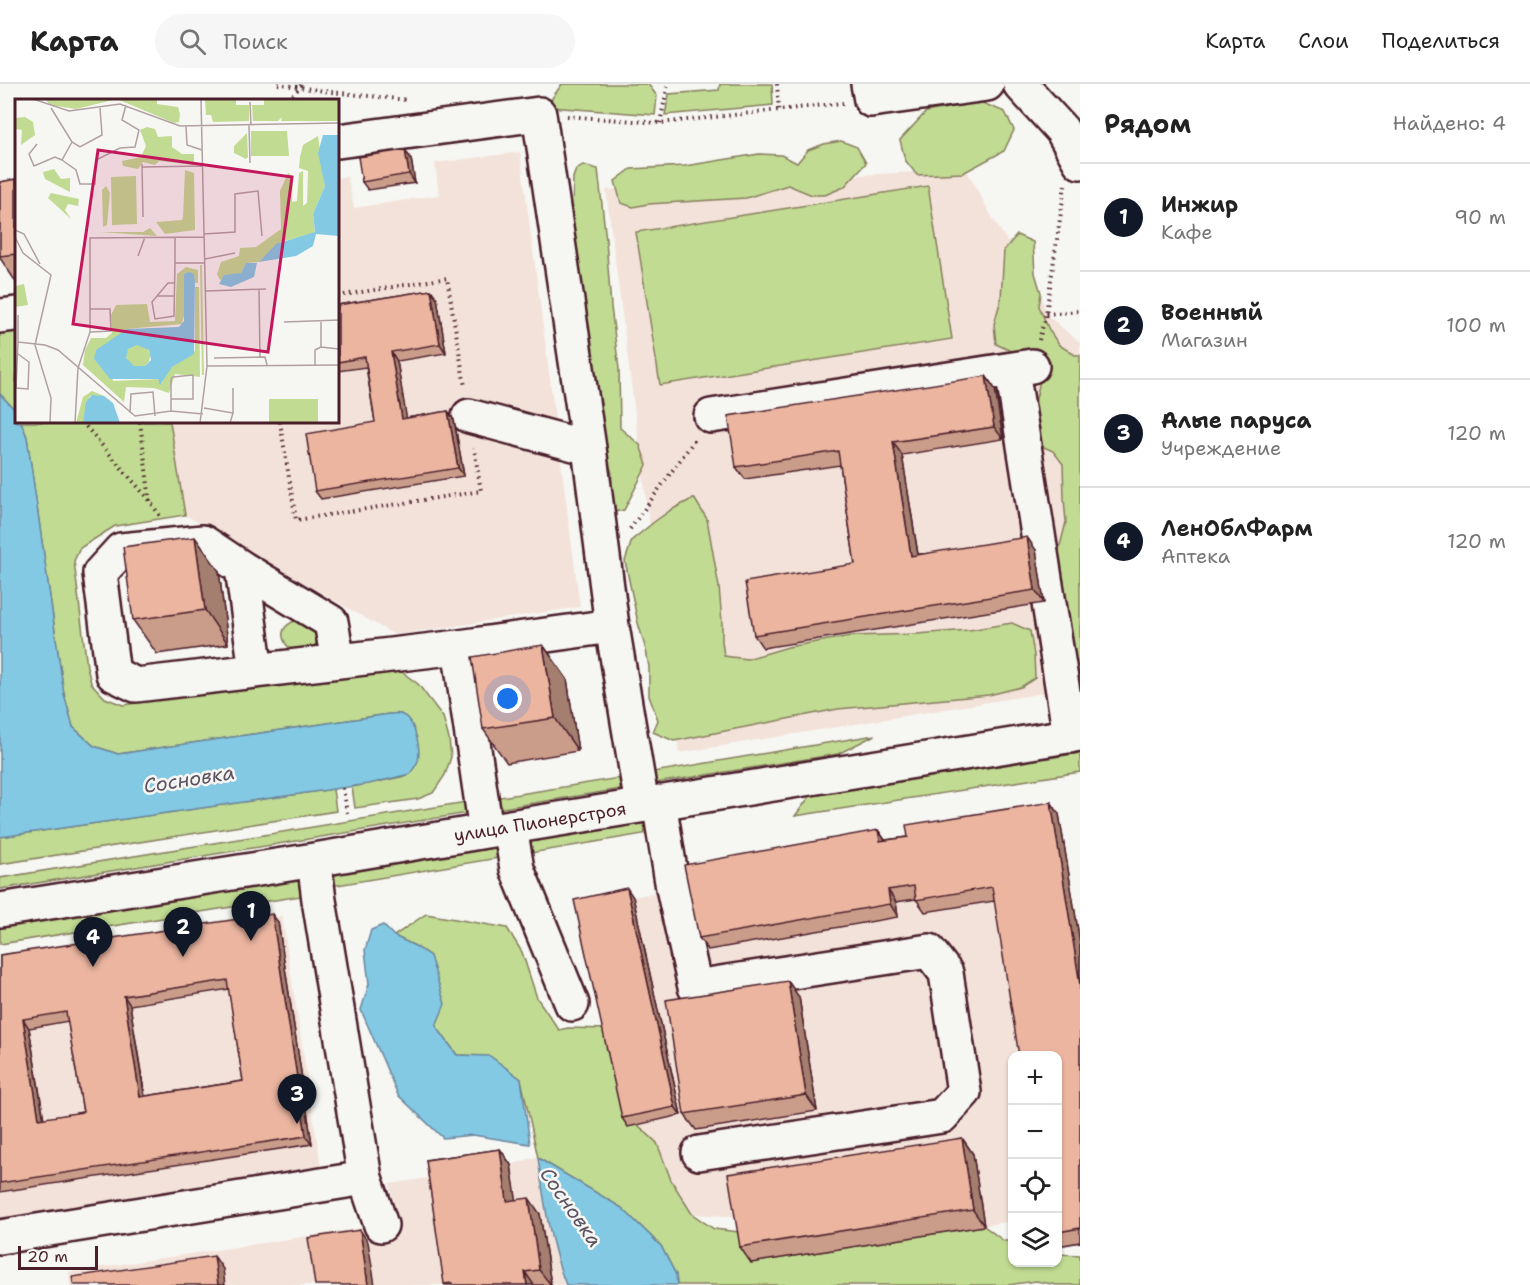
<!DOCTYPE html>
<html lang="ru">
<meta charset="utf-8">
<style>
body{margin:0;font-family:"Shantell Sans",sans-serif;background:#f6f6f6;color:#222}
.controls{position:absolute;right:18px;bottom:18px;display:grid;overflow:hidden;border-radius:12px;box-shadow:0 2px 4px #0004}
.controls button{width:54px;height:54px;display:grid;place-items:center;padding:0;border:0;border-bottom:2px solid #e0e0e0;background:#fff;color:#222;font:30px sans-serif}
.scale{position:absolute;left:18px;bottom:15px;width:80px;box-sizing:border-box;padding-left:6px;border:3px solid #4a1f2b;border-top:0;font-size:16px;line-height:21px;white-space:nowrap;color:#4a1f2b;-webkit-text-stroke:4px #f6f6f2;paint-order:stroke}
.you{position:absolute;left:508px;top:615px;width:21px;height:21px;margin:-15px;border:4px solid #fff;border-radius:50%;background:#1a73e8;box-shadow:0 0 0 9px #1a73e833}
.badge{display:grid;place-items:center;width:39px;height:39px;border-radius:50%;background:#111827;color:#fff;font-size:20px;font-weight:700}
.pin{position:absolute;translate:-50% -50px;filter:drop-shadow(0 2px 3px #0008)}
.pin::after{content:'';position:absolute;top:32px;width:21px;height:18px;background:inherit;clip-path:polygon(0 0,100% 0,50% 100%)}
.list{margin:0;padding:0;list-style:none}
h2{display:flex;justify-content:space-between;align-items:center;height:78px;margin:0;padding:0 24px;font-size:26px}
h2 small{font-size:20px;font-weight:400;color:#767676}
.list li{display:grid;grid-template-columns:39px 1fr auto;gap:18px;align-items:center;box-sizing:border-box;height:108px;padding:0 24px;border-top:2px solid #e0e0e0}
.list b{display:block;font-size:22px;white-space:nowrap}
.list p{margin:0;font-size:20px;white-space:nowrap;color:#767676}
.list em{font-size:20px;font-style:normal;color:#767676}
.icon{flex:none;width:33px;height:33px;fill:none;stroke:currentColor;stroke-width:2;stroke-linecap:round;stroke-linejoin:round}
.map{position:relative;flex:none;width:1080px;height:1201px;overflow:hidden}
header{display:flex;align-items:center;gap:36px;box-sizing:border-box;height:84px;padding:0 30px;background:#fff;border-bottom:2px solid #e0e0e0}
header strong{font-size:28px}
nav{display:flex;gap:33px;margin-inline-start:auto;font-size:21px}
.search{width:420px;height:54px;background:#f6f6f6;display:flex;align-items:center;gap:15px;box-sizing:border-box;padding:0 21px;border-radius:33px;color:#767676;font-size:22px}
main{display:flex}
aside{flex:1;background:#fff}
.map>svg:first-child{display:block}
.built{fill:#f3e2d9}
.green{fill:#c1db92;stroke:#867d5e;stroke-width:1.5}
.water{fill:#83c9e4;stroke:#6c859a;stroke-width:1.5}
.lines{fill:none;stroke-linecap:round;stroke-linejoin:round}
.minor-casing{stroke:#4a1f2b;stroke-width:38}
.path{stroke:#4a1f2b;stroke-width:4;stroke-dasharray:1.5 4.5;stroke-linecap:butt}
.minor{stroke:#f6f6f2;stroke-width:33}
.wall{fill:#ca9c8a;stroke:#4a1f2b;stroke-width:1.5;fill-rule:evenodd}
.shaded-wall{fill:#a47f70;stroke:#4a1f2b;stroke-width:1.5}
.building{fill:#ebb5a0;stroke:#4a1f2b;stroke-width:1.5;fill-rule:evenodd}
.labels{text-anchor:middle;dominant-baseline:central;stroke-width:5;stroke-linejoin:round;paint-order:stroke}
.street-label{font-size:18px;fill:#4a1f2b;stroke:#f6f6f2}
.water-label{font-size:20px;font-style:italic;fill:#5b5262;stroke:#f6f6f2}
.inset-road{fill:none;stroke:#b1a0a2;stroke-width:1.5}
.view{fill:#c2185b;fill-opacity:0.15;stroke:#c2185b;stroke-width:3}
.inset-edge{fill:none;stroke:#4a1f2b;stroke-width:3}
</style>
<header>
<strong>Карта</strong>
<div class="search"><svg class="icon" aria-label="search" viewBox="0 0 24 24"><circle cx="10" cy="10" r="6"/><path d="M15 15l6 6"/></svg>Поиск</div>
<nav><a>Карта</a><a>Слои</a><a>Поделиться</a></nav>
</header>
<main>
<div class="map">
<svg width="1080" height="1201" viewBox="0 0 1080 1201">
<rect width="100%" height="100%" fill="#f6f6f2"/>
<filter id="ink" filterUnits="userSpaceOnUse"><feTurbulence type="fractalNoise" baseFrequency=".0167" numOctaves="2"/><feDisplacementMap in="SourceGraphic" scale="12" xChannelSelector="R" yChannelSelector="G"/><feConvolveMatrix kernelMatrix="1 2 1 2 8 2 1 2 1" color-interpolation-filters="sRGB"/></filter>
<g filter="url(#ink)">
<!-- built -->
<path class="built" d="M520 68 580 523 395 551 185 431 170 338H338V94L347 92 354 124 439 111 435 79Z
M966 85 993 135 1041 209 1046 230 1080 259V603L679 669 606 106Z
M1059 730 1058 972H1012V1137L751 1179 744 1133 696 1130 749 1201H70L69 1188 396 1139 390 1100 511 1081 628 1043 680 1111 670 1092 657 1059 638 1041 633 813Z
M282 832 322 1090 0 1139V875Z"/>
<!-- green -->
<path class="green" d="M562 0H648L657 12 655 31 550 23V17Z
M720 0H772L773 21 665 31 669 10 719 6Z
M980 18 1005 28 1014 46 1004 67 963 89 917 91 905 76 900 56 926 28Z
M841 57 857 63 866 79 844 103 825 111H812L788 101 746 114 648 120 633 123 621 119 615 97 631 85 685 82 759 70 781 71 797 79 808 66 824 60Z
M583 81 598 85 606 156 611 223 619 285 620 344 640 361 647 381 624 426 609 429 612 389 605 366 602 329 596 289 589 257 572 129 573 94 576 85Z
M928 102 952 255 660 301 636 148Z
M1017 151 1033 158 1035 189 1041 209 1039 222 1049 246 1059 261 1075 271H1080V594H1070L1057 474 1066 438 1064 415 1063 380 1053 367 1037 360 1034 324 1042 287 1023 273 996 260 994 240 1001 215 1004 166Z
M16 241V327L0 310V243Z
M21 338H170L185 431 115 442 80 464 74 477 87 583 91 599 105 614 123 621 373 585 395 583 418 600 443 633 449 655 451 673 445 691 433 709 418 715 355 724 352 703 401 693 410 690 401 630H389L118 670 94 662 73 643 64 610 30 375 27 353Z
M694 414 707 435 719 503 722 538V557L724 572 747 575 788 563 851 552 917 550 969 546 1012 539 1030 547 1034 571 1035 594 1021 603 989 611 838 625 674 657 653 648 658 636 649 612V583L646 566 638 539 625 477 632 456 654 438 671 426Z
M303 534 317 547V558L312 565 294 569C276 553 280 540 303 534Z
M875 651 838 670 649 700 647 689Z
M1080 669V688L795 732 810 712Z
M619 694 621 705 490 726 488 715Z
M333 705 336 727 0 780V753Z
M466 718 468 729 0 805V794Z
M653 737 655 748 525 770 523 758Z
M496 762 498 774 326 803 324 791Z
M298 794 301 812 0 860V842Z
M426 830 507 844 522 868 537 914 559 946 568 944 606 945 638 1041 657 1059 671 1096 692 1130 714 1145 747 1149 751 1179 984 1142 1004 1157H1012V1178H1058V1170L1080 1171V1201H1057L1036 1197 1008 1201H677L676 1191 661 1162 622 1124 538 1074 521 995 484 972 457 971 436 942 430 872 415 862 394 852Z"/>
<!-- water -->
<path class="water" d="M0 310 16 327V338H21L27 353 64 610 73 643 94 662 118 670 389 630C393 630 396 629 400 630 415 634 421 664 418 677 416 682 412 686 410 690L369 700 0 753Z
M383 841 394 852 415 862 430 872 445 920 436 942 457 971 490 972 521 995 530 1060 473 1051 443 1054 398 1011 361 926 369 900 365 866 371 846Z
M538 1074 622 1124 661 1162 676 1191 677 1201H566C550 1161 544 1117 538 1074Z"/>
<g class="lines">
<!-- minor casing -->
<g class="minor-casing">
<path id="minor" d="M868 0 871 16 987 0
M1020 0 1062 46 1080 78
M338 57 539 30 589 364 612 542 642 721
M0 232 16 230
M1012 286 1070 652
M469 332 589 364
M711 332 1032 282
M242 484 331 538 338 577
M459 563 486 747
M256 587 242 484 203 458 121 466 100 489 113 590 136 601 459 563 612 542
M659 718 673 804 695 903 929 867 946 889 964 1008 942 1032 699 1069
M510 743 517 785 572 920
M314 776 319 816 365 1094 381 1141
M0 826 314 776 486 747 1080 650
M0 1153 365 1094"/>
</g>
<!-- path -->
<path class="path" d="M278 0 331 8 407 16
M777 0 779 27
M289 16 302 0
M567 32 660 39 843 19
M660 39 668 0
M338 212 447 194 465 303
M1046 230 1080 227
M1039 256 1046 230 1065 101
M82 338 150 417 160 432
M140 338 150 417
M280 338 296 436 481 407 474 364
M630 445 696 354
M343 704 347 729"/>
<!-- minor -->
<use href="#minor" class="minor"/>
</g>
<!-- wall -->
<path class="wall" d="M405 66 411 75 415 99 368 106 362 98Z
M16 95V198L0 174V98Z
M431 206 437 214 446 269 397 277 406 334 448 327 454 336 464 392 321 415 315 407 375 338 366 283 338 287V221Z
M986 292 995 305 1003 355 902 371 918 470 1036 466 1044 519 763 564 754 551 855 480 840 381 745 395 736 383Z
M219 487 228 560 157 570 133 536Z
M543 561 567 595 578 667 507 679 483 645Z
M1051 718 1059 730 1080 859V1158L1058 1162V972L994 817 925 828 916 815 896 818 898 833 708 866 699 854 878 746 885 756 908 753Z
M633 813 681 1031 628 1043 622 1034Z
M278 838 312 1060 0 1108V871ZM229 905 243 997 145 1012 130 921ZM68 937 83 1028 44 1035 29 944Z
M799 913 817 1027 696 1046 684 1030Z
M962 1054 973 1070 984 1142 751 1179 740 1163Z
M500 1065 511 1081 516 1116 540 1130 551 1201H445L426 1076Z"/>
<!-- shaded-wall -->
<path class="shaded-wall" d="M405 66 411 75 415 99 409 90Z
M431 206 437 214 446 269 440 260Z
M391 268 397 277 408 343 402 335Z
M986 292 995 305 1003 355 994 343Z
M448 327 454 336 464 392 458 384Z
M893 358 902 371 920 484 911 472Z
M195 453 219 487 228 560 205 526Z
M1027 453 1036 466 1044 519 1035 506Z
M543 561 567 595 578 667 555 634Z
M1051 718 1059 730 1080 859V901Z
M878 746 887 759 880 757Z
M627 804 633 813 681 1031 675 1023Z
M888 806 896 818 898 833 890 820Z
M272 830 278 838 312 1060 306 1052Z
M788 897 799 913 817 1027 806 1011Z
M124 912 130 921 146 1022 140 1013Z
M23 935 29 944 45 1044 39 1035Z
M962 1054 973 1070 984 1142 973 1126Z
M500 1065 511 1081 519 1133 507 1117Z
M529 1114 540 1130 551 1201 539 1186Z
M360 1146 368 1158 375 1201H368Z
M214 1172 223 1185 225 1201H218Z
M525 1188 534 1201H527Z"/>
<!-- building -->
<path class="building" d="M405 66 409 90 362 98 358 73Z
M16 95V170L0 172V98Z
M431 206 440 260 391 268 402 335 448 327 458 384 315 407 306 350 375 338 365 273 338 278V221Z
M986 292 994 343 893 358 911 472 1027 453 1035 506 754 551 745 498 855 480 838 367 736 383 728 332Z
M195 453 205 526 133 536 123 463Z
M543 561 555 634 483 645 472 573Z
M1051 718 1080 901V1144L1058 1148V972H1019L992 803 916 816 914 802 888 806 890 820 699 854 684 781 878 746 880 757 908 753 906 741Z
M627 804 675 1023 622 1034 574 816Z
M272 830 306 1052 0 1099V871ZM227 896 243 997 140 1013 124 912ZM66 928 83 1028 39 1035 23 935Z
M788 897 806 1011 684 1030 666 916Z
M962 1054 973 1126 740 1163 728 1090Z
M500 1065 507 1117 529 1114 539 1186 525 1188 527 1201H452V1199L444 1200 426 1076Z
M360 1146 368 1201H315L308 1154Z
M214 1172 218 1201H74L72 1193Z"/>
</g>
<g class="labels">
<!-- street labels -->
<g class="street-label">
<text transform="translate(540 738) rotate(-9)">улица Пионерстроя</text>
</g>
<!-- water labels -->
<g class="water-label">
<text transform="translate(189 695) rotate(-9)">Сосновка</text>
<text transform="translate(571 1123) rotate(55)">Сосновка</text>
</g>
</g>
<!-- overview -->
<g transform="translate(15 15)">
<rect width="324" height="324" fill="#f6f6f2"/>
<path d="M30 0H142V5L163 8 165 15 164 23 159 24 102 0 61 10 35 6ZM190 0H221V6H234V22L198 23 196 16H191ZM249 0H324V22H266L267 18 263 22H238L237 6H249ZM10 18 18 23 20 36 6 46 7 31 0 30V19ZM132 28 140 30 143 38 157 37V48L167 55H179V66L144 62 140 66 128 63 123 70 108 67 107 62 126 58 131 47 125 31ZM236 32H272L274 57H236ZM232 34 233 58 231 60 219 54V47ZM303 37 310 87 298 115 300 134 266 143 244 163 231 164 226 174 205 181 202 175 206 163 224 157 225 149 241 148 266 130 265 92 273 74 278 77 277 103 282 102 284 74 288 72V107L292 104 293 72 284 69 285 58 288 46ZM39 70 46 80 55 79V93L30 80 28 73ZM170 71 179 74 180 131 150 135 141 123 167 121 168 118ZM121 77 122 125 97 126 96 78ZM91 87 95 94 92 126 88 128 87 91ZM36 94 64 100 63 107 53 105 50 111 56 120 33 99ZM135 129 142 137 85 133H128ZM185 166H187L189 276H187ZM171 168 183 171V184H180L179 175 167 225 112 230 79 260 99 282 143 280 148 284 146 279 157 268 180 252V188H184L185 278 160 275 154 294 139 289 111 288 109 303 68 266 70 251 76 239H91L97 234 96 216 101 206 132 205 135 223 160 222 162 175ZM9 185 13 206 0 208V187ZM111 257a12 12 0 1 1 24 0a12 12 0 1 1-24 0ZM77 292 89 297H75L68 324H61L68 298ZM254 300H303V324H254Z" fill="#c1db92"/>
<path d="M308 36H324V137L301 135 298 147 281 157 244 163 261 145 300 133 298 115 310 87 303 54ZM231 164H242L239 178 216 188 204 185 209 176 226 174ZM174 173 179 175 180 182 179 255 157 268 145 286 143 280H95L79 260 81 251 112 230 164 228 169 222V175ZM122 246 134 251 136 261 130 267H119L111 259 113 250ZM77 296 89 297 98 304 105 324H68L71 303Z" fill="#83c9e4" fill-rule="evenodd"/>
<path class="inset-road" d="M18 0 54 12 105 5 165 27 324 24M235 3 236 26M36 9 57 43 65 48 87 36 85 9M234 26 235 64M171 27 172 46 187 51M22 45 14 55 19 67 40 58 47 61 57 43M47 61 61 71 65 85H80L81 61 105 49 120 48 124 31 107 21 111 6M127 65 128 118M127 68 188 67M0 131 9 135 25 165M189 135 220 133V95L243 92 247 137M0 138 8 154 36 176 20 246 36 299 35 324M123 157 130 138M190 160 220 154M160 164H190M244 191 245 258M191 192 251 190M142 197 153 184H159M159 197H142L137 203 140 220 159 217 160 164V139M269 223 324 221M306 223V248L324 250M75 233 96 232 95 210H75M3 243V216M3 255 14 263 13 290 1 289 3 243 30 246 43 251 120 317 156 312 188 315M199 259 250 258 252 266M300 266V251L306 248M192 267 324 266M218 289V314M156 300H178V276L158 278 156 280V312M189 309 218 314 215 324M115 314 116 295 138 293 140 317M60 324 63 269 75 233V139L189 138M185 324 192 267 186 0"/>
<path class="view" d="M83 51 277 78 253 253 58 225Z"/>
<rect width="324" height="324" class="inset-edge"/>
</g>
</svg>
<div class="controls">
<button>+</button>
<button>−</button>
<button><svg class="icon" aria-label="locate" viewBox="0 0 24 24"><circle cx="12" cy="12" r="6"/><path d="M12 2v4M12 18v4M2 12h4M18 12h4"/></svg></button>
<button><svg class="icon" aria-label="layers" viewBox="0 0 24 24"><path d="M12 4l9 5-9 5-9-5zM3 14l9 5 9-5"/></svg></button>
</div>
<div class="scale">20 m</div>
<div class="you"></div>
<div class="pin badge" style="left:251px;top:857px">1</div>
<div class="pin badge" style="left:183px;top:873px">2</div>
<div class="pin badge" style="left:297px;top:1040px">3</div>
<div class="pin badge" style="left:93px;top:883px">4</div>
</div>
<aside>
<h2>Рядом<small>Найдено: 4</small></h2>
<ul class="list">
<li><span class="badge">1</span><div><b>Инжир</b><p>Кафе</p></div><em>90 m</em></li>
<li><span class="badge">2</span><div><b>Военный</b><p>Магазин</p></div><em>100 m</em></li>
<li><span class="badge">3</span><div><b>Алые паруса</b><p>Учреждение</p></div><em>120 m</em></li>
<li><span class="badge">4</span><div><b>ЛенОблФарм</b><p>Аптека</p></div><em>120 m</em></li>
</ul>
</aside>
</main>
